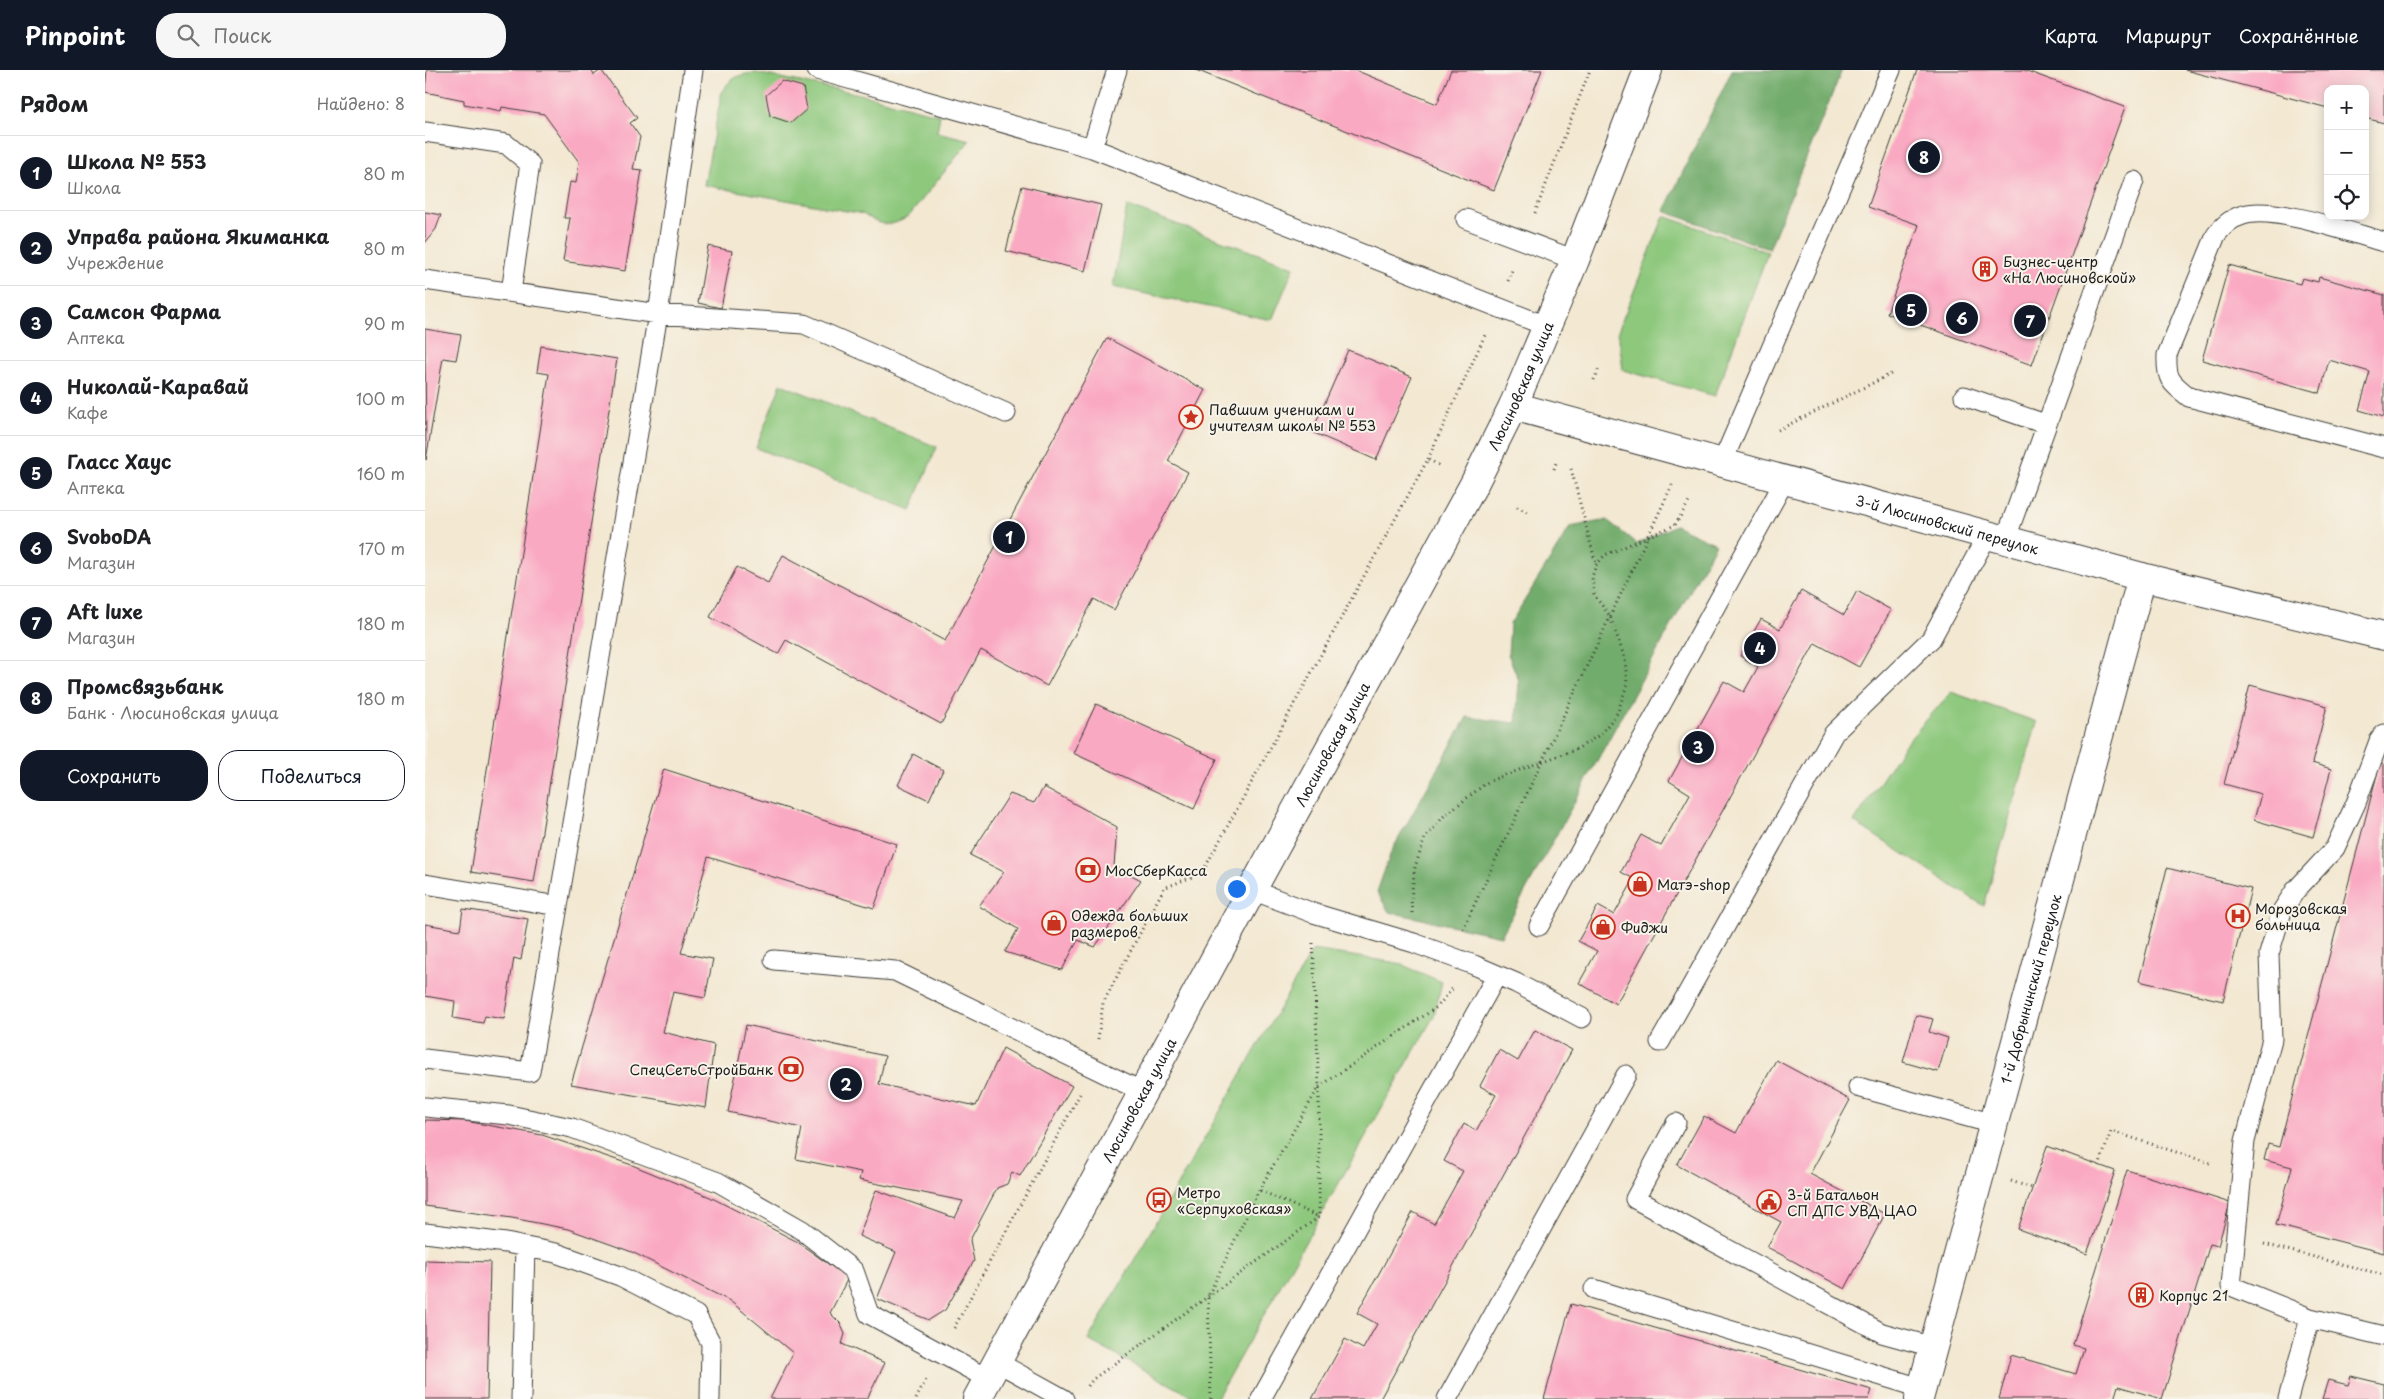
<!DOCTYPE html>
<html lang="ru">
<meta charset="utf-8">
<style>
body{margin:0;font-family:"Playpen Sans",sans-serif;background:#f6f6f6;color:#202124}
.controls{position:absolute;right:15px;top:15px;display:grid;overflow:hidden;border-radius:10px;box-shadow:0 2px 12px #0003}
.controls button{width:45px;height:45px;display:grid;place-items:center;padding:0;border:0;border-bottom:1px solid #e0e0e0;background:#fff;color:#202124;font:25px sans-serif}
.you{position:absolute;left:811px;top:818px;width:18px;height:18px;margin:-12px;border:4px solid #fff;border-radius:50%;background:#1a73e8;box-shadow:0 0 0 8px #1a73e833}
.badge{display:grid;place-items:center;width:32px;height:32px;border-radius:50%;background:#111827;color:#fff;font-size:16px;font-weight:700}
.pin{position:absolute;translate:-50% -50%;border:2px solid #fff;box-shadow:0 1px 5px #0006}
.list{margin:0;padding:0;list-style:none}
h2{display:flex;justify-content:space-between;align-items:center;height:65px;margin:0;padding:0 20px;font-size:21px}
h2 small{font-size:16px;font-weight:400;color:#757577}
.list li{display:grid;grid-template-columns:32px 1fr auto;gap:15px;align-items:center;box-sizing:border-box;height:75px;padding:0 20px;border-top:1px solid #e0e0e0}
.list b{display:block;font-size:19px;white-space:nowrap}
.list p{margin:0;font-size:16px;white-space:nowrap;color:#757577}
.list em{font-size:16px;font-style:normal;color:#757577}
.actions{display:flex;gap:10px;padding:15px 20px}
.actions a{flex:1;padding:11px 0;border:1px solid #111827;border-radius:20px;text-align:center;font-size:18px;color:#111827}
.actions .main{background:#111827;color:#fff}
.icon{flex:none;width:28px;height:28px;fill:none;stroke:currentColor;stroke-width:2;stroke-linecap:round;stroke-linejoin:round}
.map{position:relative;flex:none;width:1959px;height:1329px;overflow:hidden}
header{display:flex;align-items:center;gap:30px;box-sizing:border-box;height:70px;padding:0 25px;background:#111827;color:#fff}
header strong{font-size:24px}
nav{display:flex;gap:28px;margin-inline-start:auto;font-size:18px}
.search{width:350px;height:45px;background:#f6f6f6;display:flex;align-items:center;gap:12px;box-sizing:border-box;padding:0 18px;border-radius:20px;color:#757577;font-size:19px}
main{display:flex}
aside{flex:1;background:#fff}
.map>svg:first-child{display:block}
.green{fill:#8dc87d;stroke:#54724c}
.forest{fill:#72ac6c;stroke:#476444}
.building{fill:#faa9c3}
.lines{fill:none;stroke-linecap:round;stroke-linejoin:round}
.lane-casing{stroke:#3c3b37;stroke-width:21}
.street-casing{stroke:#3c3b37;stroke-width:30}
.primary-casing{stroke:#3c3b37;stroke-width:30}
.path{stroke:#3c3b37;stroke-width:3;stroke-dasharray:1 4;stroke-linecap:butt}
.lane{stroke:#fff;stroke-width:19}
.street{stroke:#fff;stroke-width:28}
.primary{stroke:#fff;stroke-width:28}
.labels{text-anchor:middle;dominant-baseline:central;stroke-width:4;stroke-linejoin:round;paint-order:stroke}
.poi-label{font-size:14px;fill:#1c1c1c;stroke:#f7f3e8;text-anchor:start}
.street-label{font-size:14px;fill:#1c1c1c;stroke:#f7f3e8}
</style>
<header>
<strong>Pinpoint</strong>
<div class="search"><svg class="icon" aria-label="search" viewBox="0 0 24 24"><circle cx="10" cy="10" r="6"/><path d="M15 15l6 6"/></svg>Поиск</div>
<nav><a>Карта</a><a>Маршрут</a><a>Сохранённые</a></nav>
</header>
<main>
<aside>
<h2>Рядом<small>Найдено: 8</small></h2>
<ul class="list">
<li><span class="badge">1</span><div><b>Школа № 553</b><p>Школа</p></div><em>80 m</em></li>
<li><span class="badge">2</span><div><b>Управа района Якиманка</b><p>Учреждение</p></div><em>80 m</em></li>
<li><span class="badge">3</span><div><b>Самсон Фарма</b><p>Аптека</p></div><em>90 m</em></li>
<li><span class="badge">4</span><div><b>Николай-Каравай</b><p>Кафе</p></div><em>100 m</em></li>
<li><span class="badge">5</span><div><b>Гласс Хаус</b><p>Аптека</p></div><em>160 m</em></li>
<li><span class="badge">6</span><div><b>SvoboDA</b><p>Магазин</p></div><em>170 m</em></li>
<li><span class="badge">7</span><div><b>Aft luxe</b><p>Магазин</p></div><em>180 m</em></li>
<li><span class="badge">8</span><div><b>Промсвязьбанк</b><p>Банк · Люсиновская улица</p></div><em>180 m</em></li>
</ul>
<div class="actions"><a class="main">Сохранить</a><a>Поделиться</a></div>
</aside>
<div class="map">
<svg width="1959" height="1329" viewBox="0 0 1959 1329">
<rect width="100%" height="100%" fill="#f7f3e8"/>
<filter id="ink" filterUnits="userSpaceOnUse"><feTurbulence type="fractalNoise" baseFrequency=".02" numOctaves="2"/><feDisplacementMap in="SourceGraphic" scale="10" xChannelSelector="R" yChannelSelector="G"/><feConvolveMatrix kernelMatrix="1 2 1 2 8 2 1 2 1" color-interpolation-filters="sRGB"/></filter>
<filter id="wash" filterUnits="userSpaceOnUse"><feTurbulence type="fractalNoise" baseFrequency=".0096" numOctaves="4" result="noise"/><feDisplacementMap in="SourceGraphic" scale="20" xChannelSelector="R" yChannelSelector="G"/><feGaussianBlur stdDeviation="1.12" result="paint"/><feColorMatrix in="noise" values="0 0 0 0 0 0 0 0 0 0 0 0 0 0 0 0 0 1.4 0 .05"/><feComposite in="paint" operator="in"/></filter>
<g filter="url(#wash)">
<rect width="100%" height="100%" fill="#f3e8d2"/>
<!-- green -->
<path class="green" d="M331 3 435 24 515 45 512 62 545 70 484 146C466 158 455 156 438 144L279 115 297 21C307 7 314 4 331 3Z
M702 136 869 197 847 250 688 217Z
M1239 146 1343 182 1290 326 1198 300 1193 261Z
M356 314 512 377 486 440 331 378Z
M1526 622 1612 652 1559 836 1429 752 1478 677Z
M888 880 973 893 1017 912 1009 946 791 1329H772L663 1270Z"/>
<!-- forest -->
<path class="forest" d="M1307 0H1417L1344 179 1239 141Z
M1182 450 1212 474 1250 455 1291 474 1076 866 964 842 952 822 966 782 1042 647 1091 653 1094 611 1083 584 1085 554 1145 457Z"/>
<g id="blocks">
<!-- building -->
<path class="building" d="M2 0H166L169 5 176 0 212 48 205 53 215 67 208 99 217 100 200 201 138 191 145 148H139L145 112 151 113 154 92 119 44 77 37 76 41 56 37 39 34V30L0 22Z
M771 0H930L1012 34 1026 0H1117L1069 120Z
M1492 0H1599L1700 37 1607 295 1462 243 1494 155 1443 137Z
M1760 0H1959V53L1940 48V19H1903V38Z
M357 11 378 17 382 39 366 53 345 46 341 25Z
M597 116 676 135 660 201 581 181Z
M0 142 16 145 11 159 0 173Z
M283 176 307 181 296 238 273 233Z
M1804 195 1875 214 1877 208 1893 212 1894 207 1959 225V347L1934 340 1945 302 1904 290 1895 323 1777 290Z
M0 259 36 265 31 290 18 288 1 390Z
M682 268 780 320 743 391 763 402 689 540 669 529 622 616 556 580 516 654 361 570 353 584 285 547 312 497 343 513 358 485 520 571Z
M116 276 192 289 109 812 46 802 124 304 112 302Z
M923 280 987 307 951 390 887 362Z
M1376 521 1419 545 1432 521 1466 540 1434 597 1390 573 1191 934 1154 913 1172 881 1153 871 1173 836 1189 845 1209 809 1196 802 1216 765 1236 776 1265 724 1244 711 1299 611 1319 622 1333 597 1315 586 1336 549 1355 559Z
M1825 615 1902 636 1887 693 1906 699 1888 767 1829 750 1836 724 1799 714Z
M671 634 792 689 769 739 648 683Z
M488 684 518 700 504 730 473 715Z
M1955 693 1959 694V1183L1851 1155 1867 1097 1839 1090 1843 1074 1854 1077Z
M239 699 472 774 449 838 283 787 256 883 288 889 280 928 248 922 238 962 289 975 281 1038 146 1014Z
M619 717 692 757 689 796 716 810 670 877 653 870 637 900 580 882 593 859 554 836 579 802 545 785 585 724 609 733Z
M1742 798 1826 819 1798 931 1714 911Z
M38 839 103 849 96 890 89 888 79 949 60 946 58 953 28 948 30 931 0 926V854L35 860Z
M1491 945 1508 949 1504 962 1523 968 1513 1002 1478 992Z
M321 955 460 986 454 1014 551 1036 578 978 647 1016 595 1106 587 1102 582 1114 572 1118 545 1170 549 1191 520 1240 504 1250 452 1229 471 1182 434 1166 451 1120 530 1148 538 1131 434 1110 436 1102 371 1089 377 1058 303 1042Z
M1110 960 1147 980 955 1329H887L920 1269 938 1279 952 1254 932 1243 988 1142 1009 1154 1038 1101 1019 1091 1039 1054 1051 1061 1071 1025 1055 1016 1074 980 1093 991Z
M1351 990 1425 1030 1385 1104 1460 1144 1420 1219 1342 1177 1356 1152 1252 1095 1279 1046 1311 1063Z
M0 1050 40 1051 117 1065 207 1095 285 1127 371 1171 423 1208 405 1243 415 1253 420 1264 417 1274 460 1293 442 1329H345L368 1283 305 1231 207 1182 143 1159 87 1148 0 1136Z
M1622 1076 1690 1101 1662 1184 1593 1159Z
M1702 1100 1805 1133 1793 1176 1785 1174 1737 1329 1693 1316 1689 1329H1574L1586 1285 1651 1304 1659 1278 1648 1275Z
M0 1190 65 1192 62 1329H0Z
M1146 1234 1447 1320 1444 1329H1119Z
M1926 1306 1959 1314V1329H1897L1903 1310 1923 1315Z"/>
</g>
</g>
<g filter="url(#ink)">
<use href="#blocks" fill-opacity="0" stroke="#3c3b37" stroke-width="1"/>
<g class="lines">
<!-- lane casing -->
<g class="lane-casing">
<path id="lane" d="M392 0 667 78 1121 256
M0 62 81 74 105 94 86 222
M667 78 692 0
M1041 149 1150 190
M1959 172C1927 163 1848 135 1818 145 1805 149 1799 155 1791 165L1742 285C1741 309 1745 312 1764 327L1959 378
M0 210 233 244 379 254 581 343
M1539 326 1620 354
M1297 393 1466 0
M1580 471 1709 111
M0 814 133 836
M827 820 888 843 989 873 1049 895 1091 913 1157 948
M1114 856 1360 410
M349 890 470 901 718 1022
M1235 972 1409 663 1506 569 1562 466
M0 989 105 1002 233 244 268 0
M1433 1017 1569 1054
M0 1037 84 1045 147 1058 293 1112 377 1160 429 1201 444 1244 563 1309
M1251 1053 1210 1129 1457 1263 1508 1277
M0 1163 81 1173 131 1183 195 1206 271 1245 286 1273 285 1329
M1169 1219 1496 1318
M1885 1248 1806 1216 1820 1071 1847 969 1844 884 1857 841 1870 821 1910 778 1931 733 1954 671 1959 664
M572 1292 639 1329
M96 1329 100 1177
M836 1329 1072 905
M1022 1329 1201 1005
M1863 1329 1885 1248 1959 1266"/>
</g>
<!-- street casing -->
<g class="street-casing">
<g id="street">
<path id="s1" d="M1088 336 1717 507 1959 566"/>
<path id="s2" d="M1494 1329 1717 507"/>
</g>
</g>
<!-- primary casing -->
<g class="primary-casing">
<g id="primary">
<path id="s3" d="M552 1329 827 820 1049 414 1088 336 1150 190 1223 0"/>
</g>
</g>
<!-- path -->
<path class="path" d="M1110 143 1165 0
M1083 211 1088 198
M1169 310 1174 298
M1353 360 1466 304
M1003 389 1061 263
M1129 399 1131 393
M1146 399 1171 494
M1092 437 1104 443
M987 843 986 828 990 797 1000 768 1020 745 1064 711 1152 679 1176 664 1193 642 1202 614 1200 589 1185 546 1169 525 1167 507 1171 495 1180 485 1250 455 1264 432
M1038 859 1248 413
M888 873 894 1017V1147
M673 969 678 933 739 818 777 803 1003 389 1015 396
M1674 1096 1686 1061 1788 1094
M1586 1111 1607 1118
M1839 1174 1959 1205
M529 1258 655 1024
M663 1316 668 1309 894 1147 834 1120
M491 1329 502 1308
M786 1329 783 1226 834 1120 894 1017 1012 937 1028 918"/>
<!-- lane -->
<use href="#lane" class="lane"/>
<!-- street -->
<use href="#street" class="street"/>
<!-- primary -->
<use href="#primary" class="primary"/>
</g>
</g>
<!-- icons -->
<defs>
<g id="building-ring" transform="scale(1.25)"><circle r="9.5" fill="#f7f3e8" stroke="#c8321e" stroke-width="1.5"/><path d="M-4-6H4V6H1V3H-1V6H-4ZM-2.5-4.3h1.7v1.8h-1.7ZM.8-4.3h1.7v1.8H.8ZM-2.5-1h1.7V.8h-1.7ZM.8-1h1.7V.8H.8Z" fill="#c8321e"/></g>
<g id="sight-ring" transform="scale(1.25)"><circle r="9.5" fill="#f7f3e8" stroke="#c8321e" stroke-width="1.5"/><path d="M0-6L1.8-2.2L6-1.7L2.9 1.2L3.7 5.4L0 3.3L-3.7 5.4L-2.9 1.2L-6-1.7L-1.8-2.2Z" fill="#c8321e"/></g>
<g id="bank-ring" transform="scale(1.25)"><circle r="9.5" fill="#f7f3e8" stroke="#c8321e" stroke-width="1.5"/><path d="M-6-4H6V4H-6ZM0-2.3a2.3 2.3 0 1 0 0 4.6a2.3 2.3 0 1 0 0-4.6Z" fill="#c8321e"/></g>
<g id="shop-ring" transform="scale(1.25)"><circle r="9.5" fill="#f7f3e8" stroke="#c8321e" stroke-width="1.5"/><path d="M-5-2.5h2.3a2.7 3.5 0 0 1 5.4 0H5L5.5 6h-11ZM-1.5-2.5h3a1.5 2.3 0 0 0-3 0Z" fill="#c8321e"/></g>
<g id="hospital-ring" transform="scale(1.25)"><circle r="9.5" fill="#f7f3e8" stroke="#c8321e" stroke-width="1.5"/><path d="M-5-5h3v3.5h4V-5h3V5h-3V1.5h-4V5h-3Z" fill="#c8321e"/></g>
<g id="bus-ring" transform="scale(1.25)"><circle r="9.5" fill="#f7f3e8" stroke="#c8321e" stroke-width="1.5"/><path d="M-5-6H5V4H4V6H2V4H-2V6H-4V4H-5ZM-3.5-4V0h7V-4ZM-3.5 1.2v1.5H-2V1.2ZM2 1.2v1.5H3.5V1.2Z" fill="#c8321e"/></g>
<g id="civic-ring" transform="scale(1.25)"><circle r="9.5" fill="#f7f3e8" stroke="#c8321e" stroke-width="1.5"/><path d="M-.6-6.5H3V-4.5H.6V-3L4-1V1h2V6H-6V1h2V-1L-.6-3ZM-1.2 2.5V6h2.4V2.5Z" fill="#c8321e"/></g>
</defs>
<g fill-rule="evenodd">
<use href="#building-ring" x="1560" y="199"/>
<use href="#sight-ring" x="766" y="347"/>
<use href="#bank-ring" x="663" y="800"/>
<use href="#shop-ring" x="1215" y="814"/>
<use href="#hospital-ring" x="1813" y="846"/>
<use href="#shop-ring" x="629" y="853"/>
<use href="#shop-ring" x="1178" y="857"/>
<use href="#bank-ring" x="366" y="999"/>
<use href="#bus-ring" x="734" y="1130"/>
<use href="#civic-ring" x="1344" y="1132"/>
<use href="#building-ring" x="1716" y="1225"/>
</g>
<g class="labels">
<!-- poi labels -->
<g class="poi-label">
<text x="1578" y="191">Бизнес-центр<tspan x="1578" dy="16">«На Люсиновской»</tspan></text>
<text x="784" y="339">Павшим ученикам и<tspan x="784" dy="16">учителям школы № 553</tspan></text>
<text x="680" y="800">МосСберКасса</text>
<text x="1232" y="814">Матэ-shop</text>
<text x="1830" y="838">Морозовская<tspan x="1830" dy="16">больница</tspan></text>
<text x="646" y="845">Одежда больших<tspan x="646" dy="16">размеров</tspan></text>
<text x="1196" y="857">Фиджи</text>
<text x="348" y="999" text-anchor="end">СпецСетьСтройБанк</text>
<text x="752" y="1122">Метро<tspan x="752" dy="16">«Серпуховская»</tspan></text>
<text x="1362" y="1124">3-й Батальон<tspan x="1362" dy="16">СП ДПС УВД ЦАО</tspan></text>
<text x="1734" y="1225">Корпус 21</text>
</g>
<!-- street labels -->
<g class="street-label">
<text stroke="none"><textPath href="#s3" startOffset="1150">Люсиновская улица</textPath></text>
<text stroke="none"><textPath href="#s1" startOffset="450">3-й Люсиновский переулок</textPath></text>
<text stroke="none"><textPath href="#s3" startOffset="745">Люсиновская улица</textPath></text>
<text stroke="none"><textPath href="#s2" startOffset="425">1-й Добрынинский переулок</textPath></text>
<text stroke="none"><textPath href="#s3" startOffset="340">Люсиновская улица</textPath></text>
</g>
</g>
</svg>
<div class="controls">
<button>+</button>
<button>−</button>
<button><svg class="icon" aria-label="locate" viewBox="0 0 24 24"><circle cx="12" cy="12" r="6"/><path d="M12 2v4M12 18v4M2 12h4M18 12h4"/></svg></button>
</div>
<div class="you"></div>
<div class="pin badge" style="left:584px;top:467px">1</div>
<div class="pin badge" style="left:421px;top:1014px">2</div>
<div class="pin badge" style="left:1273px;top:677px">3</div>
<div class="pin badge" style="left:1335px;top:578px">4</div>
<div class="pin badge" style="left:1486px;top:240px">5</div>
<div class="pin badge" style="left:1537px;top:248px">6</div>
<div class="pin badge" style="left:1605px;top:251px">7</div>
<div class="pin badge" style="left:1499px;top:87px">8</div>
</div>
</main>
